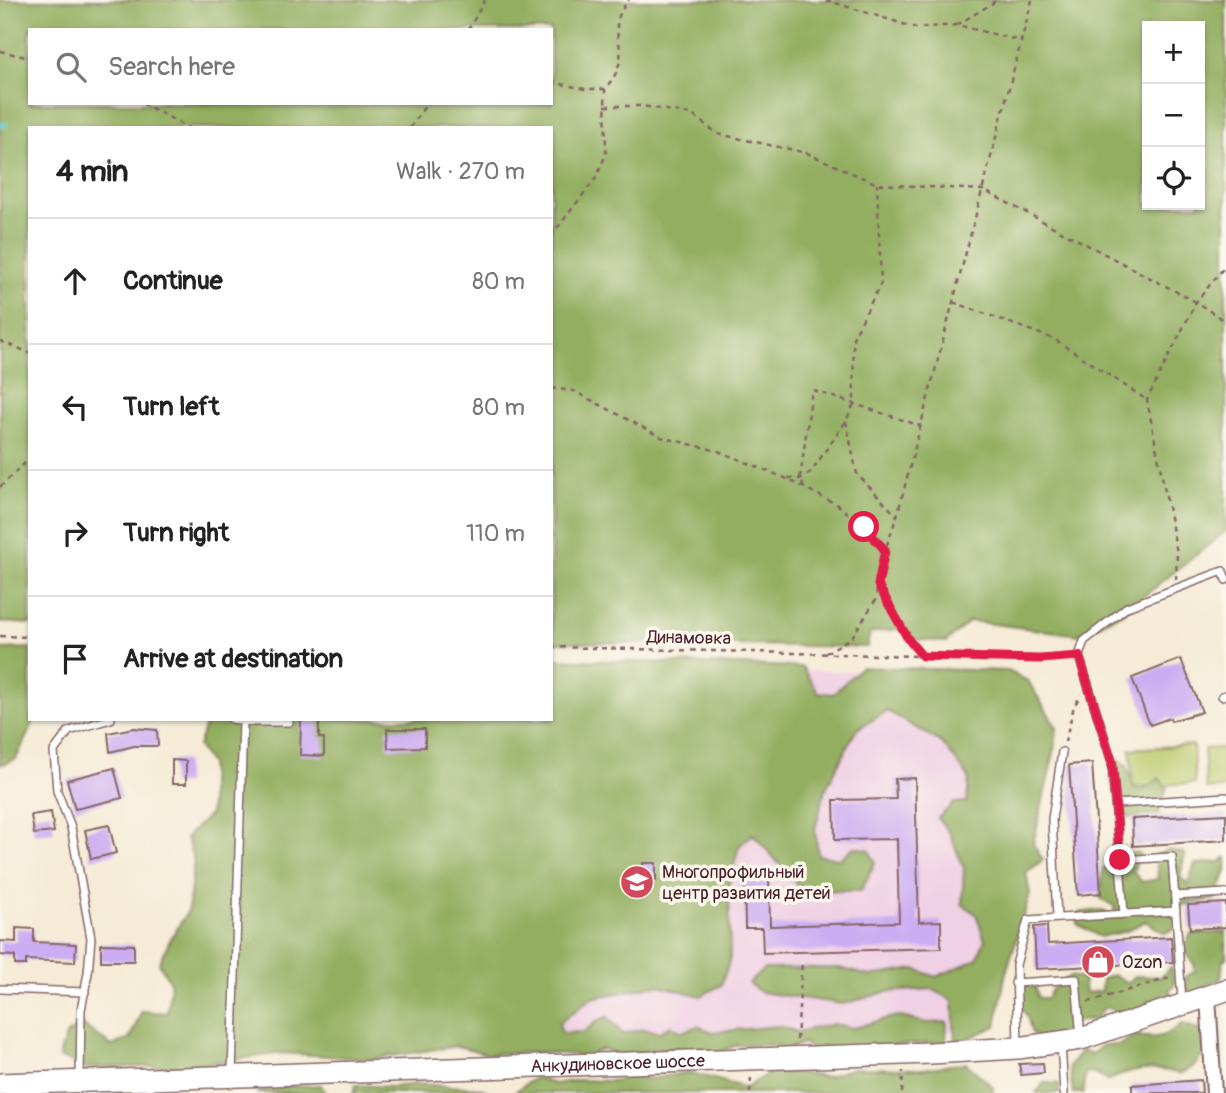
<!DOCTYPE html>
<meta charset="utf-8">
<style>
body{margin:0;font-family:Pangolin,sans-serif;background:#f6f6f6;color:#222}
.controls{position:absolute;right:21px;top:21px;display:grid;overflow:hidden;border-radius:0px;box-shadow:0 2px 5px #0004}
.controls button{width:63px;height:63px;display:grid;place-items:center;padding:0;border:0;border-bottom:2px solid #e0e0e0;background:#fff;color:#222;font:35px sans-serif}
.stop{position:absolute;width:21px;height:21px;margin:-16px;border:5px solid #e11d48;border-radius:50%;background:#fff}
.stop.end{background:#e11d48;border-color:#fff;box-shadow:0 2px 7px #0008}
.list{margin:0;padding:0;list-style:none}
h2{display:flex;justify-content:space-between;align-items:center;height:91px;margin:0;padding:0 28px;font-size:30px}
h2 small{font-size:23px;font-weight:400;color:#767676}
.list li{display:grid;grid-template-columns:46px 1fr auto;gap:21px;align-items:center;box-sizing:border-box;height:126px;padding:0 28px;border-top:2px solid #e0e0e0}
.list b{display:block;font-size:26px;white-space:nowrap}
.list em{font-size:23px;font-style:normal;color:#767676}
.icon{flex:none;width:38px;height:38px;fill:none;stroke:currentColor;stroke-width:2;stroke-linecap:round;stroke-linejoin:round}
.map{position:relative;flex:none;width:1226px;height:1093px;overflow:hidden}
.search{position:absolute;background:#fff;box-shadow:0 2px 5px #0004;left:28px;top:28px;width:525px;height:77px;display:flex;align-items:center;gap:18px;box-sizing:border-box;padding:0 24px;border-radius:0px;color:#767676;font-size:26px}
.panel{position:absolute;background:#fff;box-shadow:0 2px 5px #0004;left:28px;top:126px;width:525px;height:595px;border-radius:0px}
.map>svg:first-child{display:block}
.built{fill:#f0d0e4}
.green{fill:#baca6c;stroke:#82744c;stroke-width:2}
.forest{fill:#93ae60;stroke:#6e6646;stroke-width:2;fill-rule:evenodd}
.lines{fill:none;stroke-linecap:round;stroke-linejoin:round}
.stream{stroke:#5bc5d6;stroke-width:4.5}
.building{fill:#ccacf2}
.lane-casing{stroke:#866667;stroke-width:10}
.street-casing{stroke:#866667;stroke-width:18}
.secondary-casing{stroke:#866667;stroke-width:24}
.path{stroke:#866667;stroke-width:2.5;stroke-dasharray:5 5;stroke-linecap:butt}
.lane{stroke:#fff;stroke-width:7}
.street{stroke:#fff;stroke-width:14}
.secondary{stroke:#fff;stroke-width:21}
.route{stroke:#e11d48;stroke-width:9}
.labels{text-anchor:middle;dominant-baseline:central;stroke-width:7;stroke-linejoin:round;paint-order:stroke}
.street-label{font-size:18px;fill:#4a1f2b;stroke:#fbf7ec}
.poi-label{font-size:18px;fill:#4a1f2b;stroke:#fbf7ec;text-anchor:start}
</style>
<div class="map">
<svg width="1226" height="1093" viewBox="0 0 1226 1093">
<rect width="100%" height="100%" fill="#fbf7ec"/>
<filter id="ink" filterUnits="userSpaceOnUse"><feTurbulence type="fractalNoise" baseFrequency=".0143" numOctaves="2"/><feDisplacementMap in="SourceGraphic" scale="14" xChannelSelector="R" yChannelSelector="G"/><feConvolveMatrix kernelMatrix="1 2 1 2 8 2 1 2 1" color-interpolation-filters="sRGB"/></filter>
<filter id="wash" filterUnits="userSpaceOnUse"><feTurbulence type="fractalNoise" baseFrequency=".00686" numOctaves="4" result="noise"/><feDisplacementMap in="SourceGraphic" scale="28" xChannelSelector="R" yChannelSelector="G"/><feGaussianBlur stdDeviation="1.57" result="paint"/><feColorMatrix in="noise" values="0 0 0 0 0 0 0 0 0 0 0 0 0 0 0 0 0 1.4 0 .05"/><feComposite in="paint" operator="in"/></filter>
<g filter="url(#wash)">
<rect width="100%" height="100%" fill="#f5ebd6"/>
<!-- built -->
<path class="built" d="M551 663 1016 676 1049 734 987 1031 259 1056 253 719H551Z"/>
<!-- green -->
<path class="green" d="M1193 745 1195 783 1133 787 1130 749Z
M1226 748V788L1206 789 1204 749Z"/>
<!-- forest -->
<path class="forest" d="M0 0H1226V531L1124 612 1080 635 970 621 946 642 912 639 904 628 870 633 867 647 551 642V128H30V624L0 622ZM1147 26H1200V205H1147ZM30 30H551V103H30Z
M30 648V719H34L33 723 16 759 0 765V649Z
M551 659 802 667 818 692 833 694 861 667 1008 671 1028 681 1057 728 1055 748 1033 844 1043 860 1026 873 1030 894 1005 976 996 1026 967 1039 955 1040 953 1001 932 989 886 992 843 1004 760 992 749 983 764 969 839 968 870 976 915 969 936 977 977 959 985 940 976 914 962 904 964 868 950 834 938 818 954 803 967 802 969 778 942 743 887 711 856 730 825 790 815 829 818 855 839 859 854 847 869 850 875 862 861 891 802 890 753 834 739 846 729 884 730 959 721 985 701 996 658 985 592 998 559 1023 562 1033 584 1032 599 1020 608 1017 622 1034 644 1029 660 1032 671 1025 682 1032 698 1026 713 1032 779 1026 797 1032 833 1024 854 1028 896 1016 927 1023 947 1022 946 1042 812 1051 804 1043 785 1050 776 1045H737L718 1053 695 1048 650 1049 627 1056 601 1049 589 1056 539 1052 487 1054 457 1046 371 1059 282 1053 190 1066 85 1068 59 1057 66 1035 81 1024 112 1046 130 1038 142 1011 167 1013 171 984 159 963 171 938 188 911 194 861 186 837 210 814V764L198 746 207 719H551Z
M1117 758 1126 764 1135 789H1147L1159 778 1167 788 1158 814 1127 818C1118 795 1102 783 1117 758Z
M1168 850 1185 853 1180 877 1188 884 1195 864 1220 862 1226 857V871L1215 899 1182 905 1175 928 1165 933 1145 921 1127 931 1100 937 1077 924 1078 913 1101 910 1114 917V906L1100 898 1103 868H1113L1124 873 1125 856 1137 852 1140 854 1133 872 1142 882 1158 879 1156 855Z
M1226 932V958L1223 959 1221 979 1205 985 1196 996 1185 989 1187 976 1195 971 1194 964 1183 949 1191 934Z
M1171 967 1175 984 1169 990 1172 996 1166 1006 1150 1001 1140 1013 1125 1018 1106 1006 1095 1019 1073 1022 1064 1035 1043 1039 1032 1034 1027 1016 1019 1004 1022 986H1035L1038 998H1047L1053 988 1070 976 1083 978 1085 993 1101 991 1102 979 1113 975 1128 983 1135 976 1161 977Z
M1182 1024 1202 1030 1204 1054 1193 1067 1180 1074C1154 1066 1132 1069 1107 1081L1096 1073 1085 1072 1083 1093H1073L1069 1066 1082 1050 1092 1054 1103 1045H1119L1136 1035C1154 1041 1167 1036 1182 1024Z
M966 1063 993 1087V1093H513L536 1077 554 1084 578 1080 611 1081 634 1076 650 1079 689 1072 746 1088 770 1072H793L826 1077 853 1068 922 1069Z
M1044 1083 1059 1084V1093H1036Z
M417 1084 479 1088 493 1093H353L356 1085 391 1087Z
M321 1085 326 1093H256L271 1087Z"/>
<g class="lines">
<!-- stream -->
<path class="stream" d="M0 123 6 126"/>
</g>
<g id="blocks">
<!-- building -->
<path class="building" d="M1181 659 1202 712 1171 721 1170 718 1150 725 1132 678Z
M301 719H319V738H324V756L300 755Z
M134 728 157 730 158 746H134L110 752 108 733Z
M387 729H425V747L388 748Z
M172 760 186 761V784H172Z
M1092 763 1101 893 1078 895 1069 765Z
M114 768 122 798 75 809 67 780Z
M915 778 919 922 941 921V948L763 953 762 928H745L744 872H769L770 926 899 922 897 839 835 840 834 800 896 799 895 779Z
M51 812 54 832 34 834 31 815Z
M1226 814V840L1133 846 1132 819Z
M109 825 116 853 91 859 85 830Z
M643 863H656V881L643 880Z
M1226 903V927L1190 929 1188 905Z
M1047 926 1048 944 1171 937 1173 962 1036 969 1034 927Z
M16 928 34 929V942L76 944 75 962 26 960V965H15V956L0 955V941L16 942Z
M101 944 134 945V961H101Z
M1043 1063 1044 1073 1021 1075 1019 1064Z
M1201 1080 1202 1093H1132V1085Z"/>
</g>
</g>
<g filter="url(#ink)">
<use href="#blocks" fill-opacity="0" stroke="#866667" stroke-width="2"/>
<g class="lines">
<!-- lane casing -->
<g class="lane-casing">
<path id="lane" d="M1222 696 1226 695
M232 719 253 722H289
M1115 804 1226 797
M1120 860 1172 857 1182 1001
M1175 896 1226 893
M1124 914 1112 762 1079 656 1084 641 1127 607 1223 571 1226 580
M1057 918 1052 819 1062 752
M1015 983 1076 979 1081 1038
M0 989 85 992
M1061 1043 1064 1093
M1018 1047 1016 965 1028 920 1176 911
M232 1074 243 722
M80 1077 81 1010 88 973 91 938 71 827 57 791 54 751 69 731 111 719"/>
</g>
<!-- street casing -->
<g class="street-casing">
<path id="street" d="M1208 997 1214 1093"/>
</g>
<!-- secondary casing -->
<g class="secondary-casing">
<g id="secondary">
<path id="s1" d="M0 1084 931 1053 1018 1048 1081 1039 1226 990"/>
</g>
</g>
<!-- path -->
<path class="path" d="M826 0 916 28 957 25 1021 41
M957 25 993 3 995 0
M468 30 485 0
M0 51 30 58
M551 82 585 89H605C609 83 615 77 617 70 629 43 603 30 629 0
M142 103 189 128
M605 106H642L691 114 718 134 807 153 877 184 983 190 1196 302 1226 322
M410 128 427 103
M551 236 596 178 606 154 605 89
M953 302 1054 339 1147 400
M0 341 30 353
M551 388 574 391 661 437 718 451 785 478 838 505 864 527 885 550
M846 421 857 474 897 516
M788 478 800 479 811 472 846 421 854 404 853 338 881 283 877 184
M0 487 30 458
M804 487 800 479 812 390 921 426
M1176 580 1177 553 1147 400 1196 302 1226 265
M878 585 908 639 922 656
M0 636 30 637
M551 647 1040 659 1069 656
M826 653 852 637 875 601 885 550 897 516 1032 0
M1065 742 1074 706 1081 695
M1088 1002 1169 978
M797 1040 802 962
M750 1093 751 1076
M902 1093 903 1071"/>
<!-- lane -->
<use href="#lane" class="lane"/>
<!-- street -->
<use href="#street" class="street"/>
<!-- secondary -->
<use href="#secondary" class="secondary"/>
</g>
</g>
<g class="lines" filter="url(#ink)">
<!-- route -->
<path class="route" d="M864 527 885 550 878 585 908 639 922 656 1040 659 1079 656 1112 762 1120 860"/>
</g>
<!-- icons -->
<defs>
<g id="school-disc" transform="scale(1.75)"><circle r="9.5" fill="#d1495b" stroke="#fbf7ec"/><path d="M0-5L7-2L0 1L-7-2ZM-4 1L0 2.5L4 1V4Q0 6-4 4Z" fill="#fff"/></g>
<g id="shop-disc" transform="scale(1.75)"><circle r="9.5" fill="#d1495b" stroke="#fbf7ec"/><path d="M-5-2.5h2.3a2.7 3.5 0 0 1 5.4 0H5L5.5 6h-11ZM-1.5-2.5h3a1.5 2.3 0 0 0-3 0Z" fill="#fff"/></g>
</defs>
<g fill-rule="evenodd">
<use href="#school-disc" x="637" y="882"/>
<use href="#shop-disc" x="1098" y="962"/>
</g>
<g class="labels">
<!-- street labels -->
<g class="street-label">
<text transform="translate(689 638) rotate(1)">Динамовка</text>
<text stroke="none"><textPath href="#s1" startOffset="618">Анкудиновское шоссе</textPath></text>
</g>
<!-- poi labels -->
<g class="poi-label">
<text x="662" y="872">Многопрофильный<tspan x="662" dy="21">центр развития детей</tspan></text>
<text x="1122" y="962">Ozon</text>
</g>
</g>
</svg>
<div class="controls">
<button>+</button>
<button>−</button>
<button><svg class="icon" aria-label="locate" viewBox="0 0 24 24"><circle cx="12" cy="12" r="6"/><path d="M12 2v4M12 18v4M2 12h4M18 12h4"/></svg></button>
</div>
<div class="stop" style="left:864px;top:527px"></div>
<div class="stop end" style="left:1120px;top:860px"></div>
<div class="search"><svg class="icon" aria-label="search" viewBox="0 0 24 24"><circle cx="10" cy="10" r="6"/><path d="M15 15l6 6"/></svg>Search here</div>
<section class="panel">
<h2>4 min<small>Walk · 270 m</small></h2>
<ul class="list">
<li><svg class="icon" aria-label="ahead" viewBox="0 0 24 24"><path d="M12 20V5M6 11l6-6 6 6"/></svg><div><b>Continue</b></div><em>80 m</em></li>
<li><svg class="icon" aria-label="left" viewBox="0 0 24 24"><path d="M17 20v-9H6M10 6l-5 5 5 5"/></svg><div><b>Turn left</b></div><em>80 m</em></li>
<li><svg class="icon" aria-label="right" viewBox="0 0 24 24"><path d="M7 20v-9h11M14 6l5 5-5 5"/></svg><div><b>Turn right</b></div><em>110 m</em></li>
<li><svg class="icon" aria-label="arrive" viewBox="0 0 24 24"><path d="M6 21V4h12l-3 4 3 4H6"/></svg><div><b>Arrive at destination</b></div></li>
</ul>
</section>
</div>
